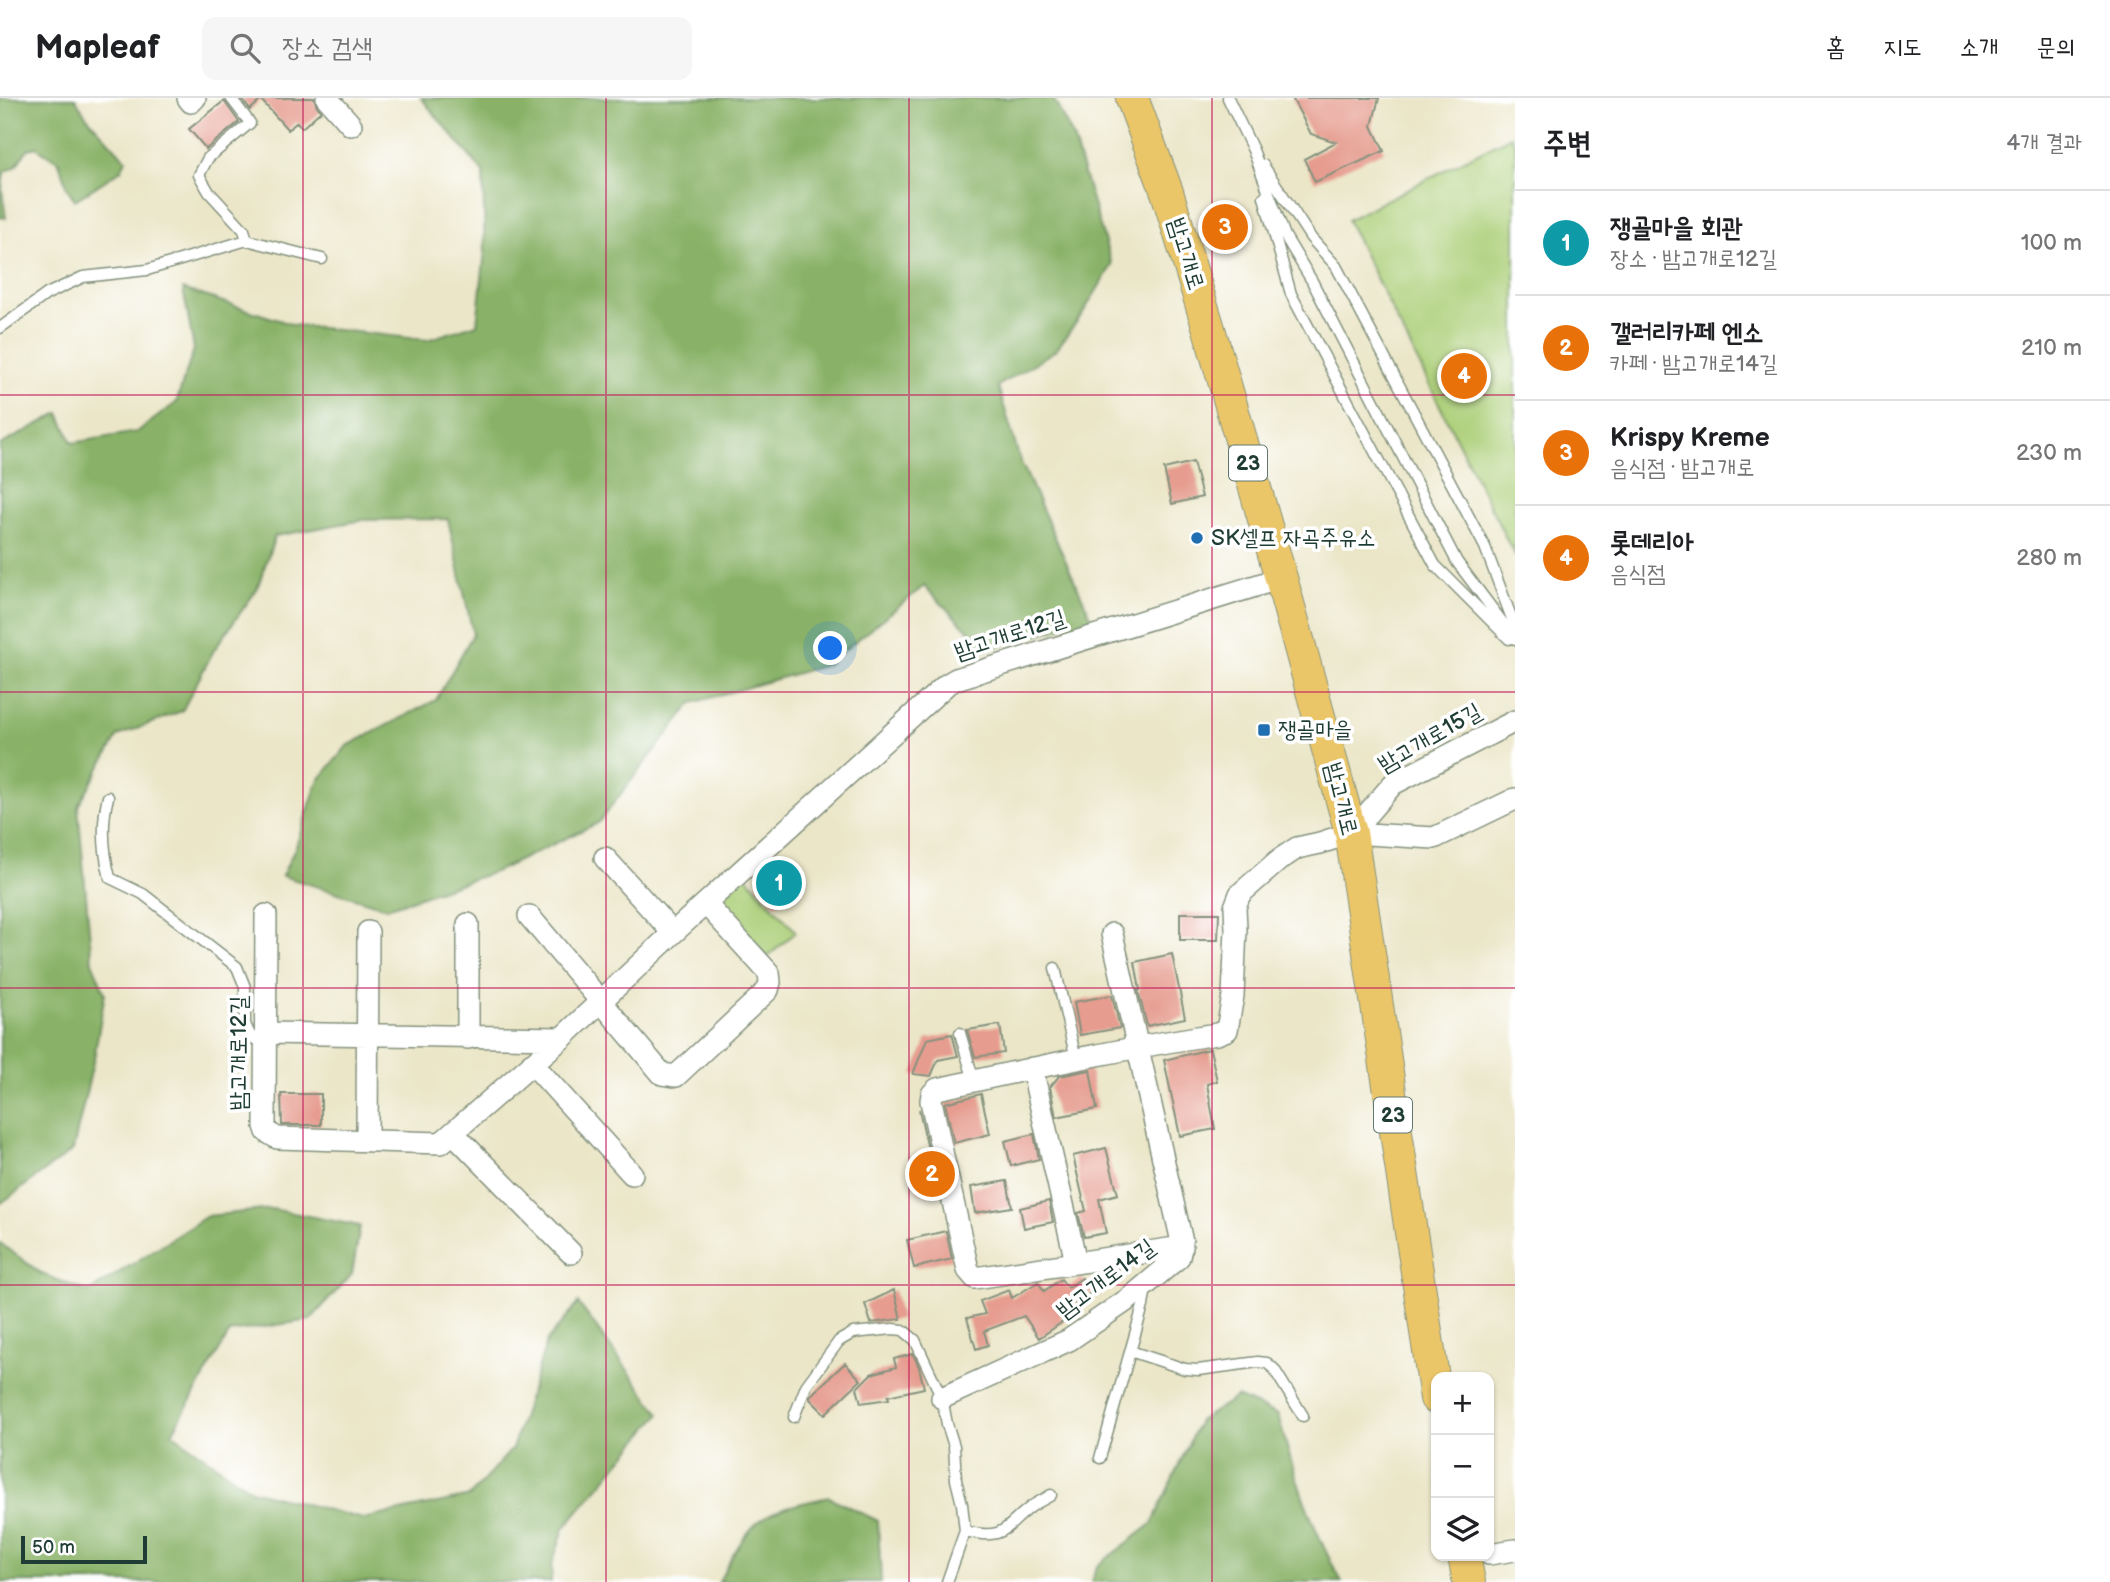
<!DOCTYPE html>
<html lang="ko">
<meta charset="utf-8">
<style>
body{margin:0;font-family:"Balsamiq Sans","Poor Story",sans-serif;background:#f6f6f6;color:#202124}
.controls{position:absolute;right:21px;bottom:21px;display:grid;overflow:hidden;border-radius:14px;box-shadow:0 2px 5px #0004}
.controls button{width:63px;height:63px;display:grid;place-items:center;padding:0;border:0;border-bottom:2px solid #e0e0e0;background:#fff;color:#202124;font:35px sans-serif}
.scale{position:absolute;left:21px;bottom:18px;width:126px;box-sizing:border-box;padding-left:7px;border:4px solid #1f3d34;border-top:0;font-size:19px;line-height:24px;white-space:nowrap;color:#1f3d34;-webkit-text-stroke:5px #fff;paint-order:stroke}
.you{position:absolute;left:831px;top:551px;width:24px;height:24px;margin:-18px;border:5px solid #fff;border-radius:50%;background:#1a73e8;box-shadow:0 0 0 10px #1a73e833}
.badge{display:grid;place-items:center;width:46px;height:46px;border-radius:50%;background:#b45309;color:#fff;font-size:23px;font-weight:700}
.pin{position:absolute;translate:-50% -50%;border:4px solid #fff;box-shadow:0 2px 7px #0006}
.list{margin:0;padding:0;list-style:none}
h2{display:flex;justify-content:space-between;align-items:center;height:91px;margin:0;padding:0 28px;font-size:30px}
h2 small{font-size:23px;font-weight:400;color:#757577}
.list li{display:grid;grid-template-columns:46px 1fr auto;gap:21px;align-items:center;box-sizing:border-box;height:105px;padding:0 28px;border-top:2px solid #e0e0e0}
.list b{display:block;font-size:26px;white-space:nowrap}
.list p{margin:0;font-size:23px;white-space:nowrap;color:#757577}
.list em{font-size:23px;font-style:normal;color:#757577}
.icon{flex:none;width:38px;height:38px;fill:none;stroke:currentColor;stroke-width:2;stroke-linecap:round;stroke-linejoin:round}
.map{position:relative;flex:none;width:1515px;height:1484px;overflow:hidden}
header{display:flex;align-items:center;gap:42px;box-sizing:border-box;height:98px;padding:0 35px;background:#fff;border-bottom:2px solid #e0e0e0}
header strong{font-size:33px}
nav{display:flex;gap:38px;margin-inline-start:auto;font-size:24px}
.search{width:490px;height:63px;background:#f6f6f6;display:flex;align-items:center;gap:18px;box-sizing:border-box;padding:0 24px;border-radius:14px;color:#757577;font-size:26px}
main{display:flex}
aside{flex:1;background:#fff}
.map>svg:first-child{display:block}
.green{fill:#accf78;stroke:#668656;stroke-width:2}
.forest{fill:#89b268;stroke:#54784e;stroke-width:2}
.building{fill:#e69c8f}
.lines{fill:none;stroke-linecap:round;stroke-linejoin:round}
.lane-casing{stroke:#85927e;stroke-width:13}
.street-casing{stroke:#85927e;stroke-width:24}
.primary-casing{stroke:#85927e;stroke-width:34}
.lane{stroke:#fff;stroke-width:10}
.street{stroke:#fff;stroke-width:21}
.primary{stroke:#ebc669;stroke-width:32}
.grid{fill:none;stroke:#c2185b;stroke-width:2;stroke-opacity:0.55}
.poi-dot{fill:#1f6fb2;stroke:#fff;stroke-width:2.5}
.labels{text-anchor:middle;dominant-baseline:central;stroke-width:7;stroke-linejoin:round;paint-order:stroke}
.shield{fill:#fff;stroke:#627771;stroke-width:2}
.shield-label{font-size:21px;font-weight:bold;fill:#1f3d34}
.street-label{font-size:23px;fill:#1f3d34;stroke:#fff}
.poi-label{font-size:23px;fill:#1f3d34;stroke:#fff;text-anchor:start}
</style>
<header>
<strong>Mapleaf</strong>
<div class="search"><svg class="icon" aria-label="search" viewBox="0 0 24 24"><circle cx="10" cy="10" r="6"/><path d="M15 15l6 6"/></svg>장소 검색</div>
<nav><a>홈</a><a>지도</a><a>소개</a><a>문의</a></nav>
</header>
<main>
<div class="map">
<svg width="1515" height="1484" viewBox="0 0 1515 1484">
<rect width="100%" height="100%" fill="#fff"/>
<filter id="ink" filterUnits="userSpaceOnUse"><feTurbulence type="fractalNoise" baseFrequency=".0143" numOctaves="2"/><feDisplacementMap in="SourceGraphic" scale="14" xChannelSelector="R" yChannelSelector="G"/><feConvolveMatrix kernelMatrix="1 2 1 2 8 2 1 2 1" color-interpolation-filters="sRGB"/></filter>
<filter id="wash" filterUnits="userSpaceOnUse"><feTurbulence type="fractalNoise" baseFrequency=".00686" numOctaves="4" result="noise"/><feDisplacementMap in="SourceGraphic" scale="28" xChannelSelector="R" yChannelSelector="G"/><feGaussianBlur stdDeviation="1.57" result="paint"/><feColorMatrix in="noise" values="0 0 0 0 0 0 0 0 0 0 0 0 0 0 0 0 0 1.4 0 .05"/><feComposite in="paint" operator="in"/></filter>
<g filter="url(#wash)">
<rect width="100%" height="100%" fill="#ebe6c8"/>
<!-- green -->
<path class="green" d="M1511 38 1515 46V458L1347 122Z
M745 777 796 834 767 859 717 803Z"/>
<!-- forest -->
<path class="forest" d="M0 0H75L86 18 126 62 121 72 75 102 67 90 59 64 36 49 28 51 15 69 4 74 2 91 6 120 0 119Z
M421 0H1053L1072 37 1112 167 1083 215 1056 252 998 288 1020 362 1092 521 982 553 970 534 924 488 826 567 692 605 598 725 497 773 387 810 282 778 296 748 318 683 347 648 436 602 473 536 448 421 363 422 275 438 257 491 214 552 182 613 118 638 78 708 92 864 105 895 94 960 73 1052 0 1106V347L59 315 72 345 137 334 176 305 194 251 183 191 294 227 427 242 477 226 485 152 483 74Z
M272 1111 360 1128 352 1176 310 1222 230 1234 172 1335 251 1392 363 1421 470 1398 512 1351 547 1243 578 1205 660 1316 564 1430 552 1466 551 1484H0V1145L42 1176 89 1194 207 1118Z
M1237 1299 1278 1317C1293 1375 1312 1432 1342 1484H1091L1097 1468 1152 1426 1199 1323Z
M829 1399 878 1423 881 1484H719C728 1465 744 1433 762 1421 781 1408 807 1404 829 1399Z"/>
<g id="blocks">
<!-- building -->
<path class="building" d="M241 0H314L317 8 321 13 302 30 297 24 288 32 261 2 250 12Z
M1292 0H1379L1372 28 1384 53 1315 84 1304 61 1336 44 1311 36Z
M224 3 239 24 206 51 189 31Z
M1193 364 1202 399 1172 406 1164 371Z
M782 763 801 784 776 807 757 786Z
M1180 815H1219L1218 842H1180Z
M1172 856 1185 920 1147 928 1138 892H1140L1135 864Z
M1112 897 1120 930 1080 937 1074 904Z
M1000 927 1004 955 975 959 967 932Z
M952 936 958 958 938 962 931 978 913 976 927 941Z
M1210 951 1217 983 1207 986 1215 1031 1180 1038 1164 962Z
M1090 972 1097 1011 1056 1019 1050 989 1059 978Z
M281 996H321V1027H282Z
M981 996 990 1036 954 1045 945 1005Z
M919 1011 937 1091 919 1095 916 1081 929 1056Z
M1034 1036 1039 1061 1011 1068 1005 1043Z
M1106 1050 1118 1096 1099 1101 1106 1135 1084 1139 1078 1115 1086 1113 1073 1058Z
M1007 1083 1012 1109 975 1115 971 1089Z
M1049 1103 1053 1124 1024 1130 1020 1110Z
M946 1133 952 1161 914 1170 907 1142Z
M1082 1180 1092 1194 1060 1218 1064 1223 1039 1240 1024 1218 984 1233 988 1247 976 1251 967 1220 985 1216 980 1203 1009 1192 1012 1200 1038 1184 1044 1193 1061 1181 1068 1190Z
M894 1192 901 1221 871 1225 865 1206Z
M913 1256 919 1269 924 1290 888 1298 889 1301 861 1305 857 1290 871 1276 896 1269 894 1261Z
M845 1265 861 1282 825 1316 810 1301V1298Z"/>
</g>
</g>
<g filter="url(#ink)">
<use href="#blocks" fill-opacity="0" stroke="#85927e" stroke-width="2"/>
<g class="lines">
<!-- lane casing -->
<g class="lane-casing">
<path id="lane" d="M231 0 250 25 208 60 199 77 209 94 244 132 247 142
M1228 0 1253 52 1285 138 1312 183 1457 464 1515 541
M1263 67 1311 140 1336 168 1485 449 1515 529
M1264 99 1291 196 1435 467 1509 541
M0 230 47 196 83 179 147 172 247 142 322 161
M108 699C101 726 103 752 110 780L143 796 237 869 245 889V926L251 939 265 947
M1055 870 1076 961
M960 935 974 983
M1130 1253 1185 1271 1198 1272 1258 1264 1267 1265 1274 1271 1303 1318
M794 1319 806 1288 839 1243 853 1235 893 1231 903 1232 915 1242 942 1300 947 1326 954 1348 956 1382 962 1406 965 1433 947 1484
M1100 1360 1143 1208 1146 1189
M965 1433C1006 1443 1004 1429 1032 1408 1038 1404 1045 1401 1051 1397"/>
</g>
<!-- street casing -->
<g class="street-casing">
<path id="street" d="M188 0 191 4 195 0
M327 0 351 27
M1351 735 1393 686 1515 623
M605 760 673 835
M266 817 265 1028 267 1034 277 1040 441 1045 562 940 673 835 946 587 956 581 1281 480
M529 818 662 976 676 978 768 892 770 884 769 875 706 806
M265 935 562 940
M468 940V826
M532 965 632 1076
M1032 970 1076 1164
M453 1035 571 1155
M367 1042 368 834
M1182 1149 975 1180 968 1172 931 1003 932 996 937 991C1030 971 1123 950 1217 936L1227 932 1233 898 1236 831 1235 809 1240 796 1279 762 1297 750 1320 745 1351 735 1434 740 1515 701
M942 1300 1069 1242 1130 1200 1179 1159 1182 1144 1112 836
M1489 1456 1515 1452"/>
</g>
<!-- primary casing -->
<g class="primary-casing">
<path id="primary" d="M1132 0 1167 94 1209 231 1281 480 1351 735 1436 1300
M1464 1458 1469 1484"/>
</g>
<!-- lane -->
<use href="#lane" class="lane"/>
<!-- street -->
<use href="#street" class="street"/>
<!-- primary -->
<use href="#primary" class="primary"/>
</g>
</g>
<!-- grid -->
<path class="grid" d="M303 0V1484M606 0V1484M909 0V1484M1212 0V1484M0 297H1515M0 594H1515M0 890H1515M0 1187H1515"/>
<!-- markers -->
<g class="poi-dot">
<circle cx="1197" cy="440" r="7"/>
<rect x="1257" y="625" width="14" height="14" rx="3.5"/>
</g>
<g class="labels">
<!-- shield labels -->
<g class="shield">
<rect x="1229" y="347.5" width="38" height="35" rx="5"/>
<rect x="1374" y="999.5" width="38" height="35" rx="5"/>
</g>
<g class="shield-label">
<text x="1248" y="365">23</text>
<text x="1393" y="1017">23</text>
</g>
<!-- street labels -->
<g class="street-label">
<text transform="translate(1186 156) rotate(73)">밤고개로</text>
<text transform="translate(1010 537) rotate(-18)">밤고개로12길</text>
<text transform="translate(1430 640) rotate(-30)">밤고개로15길</text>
<text transform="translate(1341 701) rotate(76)">밤고개로</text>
<text transform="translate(239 955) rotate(-90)">밤고개로12길</text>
<text transform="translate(1106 1181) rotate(-37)">밤고개로14길</text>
</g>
<!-- poi labels -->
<g class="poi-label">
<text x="1211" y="440">SK셀프 자곡주유소</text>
<text x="1278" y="632">쟁골마을</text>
</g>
</g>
</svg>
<div class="controls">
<button>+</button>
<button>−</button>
<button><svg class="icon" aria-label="layers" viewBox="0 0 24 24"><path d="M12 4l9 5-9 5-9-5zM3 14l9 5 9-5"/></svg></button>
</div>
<div class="scale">50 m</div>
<div class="you"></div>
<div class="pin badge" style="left:779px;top:785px;background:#0f9aa8">1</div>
<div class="pin badge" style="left:932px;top:1076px;background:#e8710a">2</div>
<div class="pin badge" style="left:1225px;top:129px;background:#e8710a">3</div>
<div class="pin badge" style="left:1464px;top:278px;background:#e8710a">4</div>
</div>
<aside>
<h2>주변<small>4개 결과</small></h2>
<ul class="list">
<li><span class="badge" style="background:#0f9aa8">1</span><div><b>쟁골마을 회관</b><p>장소 · 밤고개로12길</p></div><em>100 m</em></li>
<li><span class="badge" style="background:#e8710a">2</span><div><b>갤러리카페 엔소</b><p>카페 · 밤고개로14길</p></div><em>210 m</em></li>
<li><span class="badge" style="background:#e8710a">3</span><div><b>Krispy Kreme</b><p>음식점 · 밤고개로</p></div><em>230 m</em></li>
<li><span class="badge" style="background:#e8710a">4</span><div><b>롯데리아</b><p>음식점</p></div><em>280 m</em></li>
</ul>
</aside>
</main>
